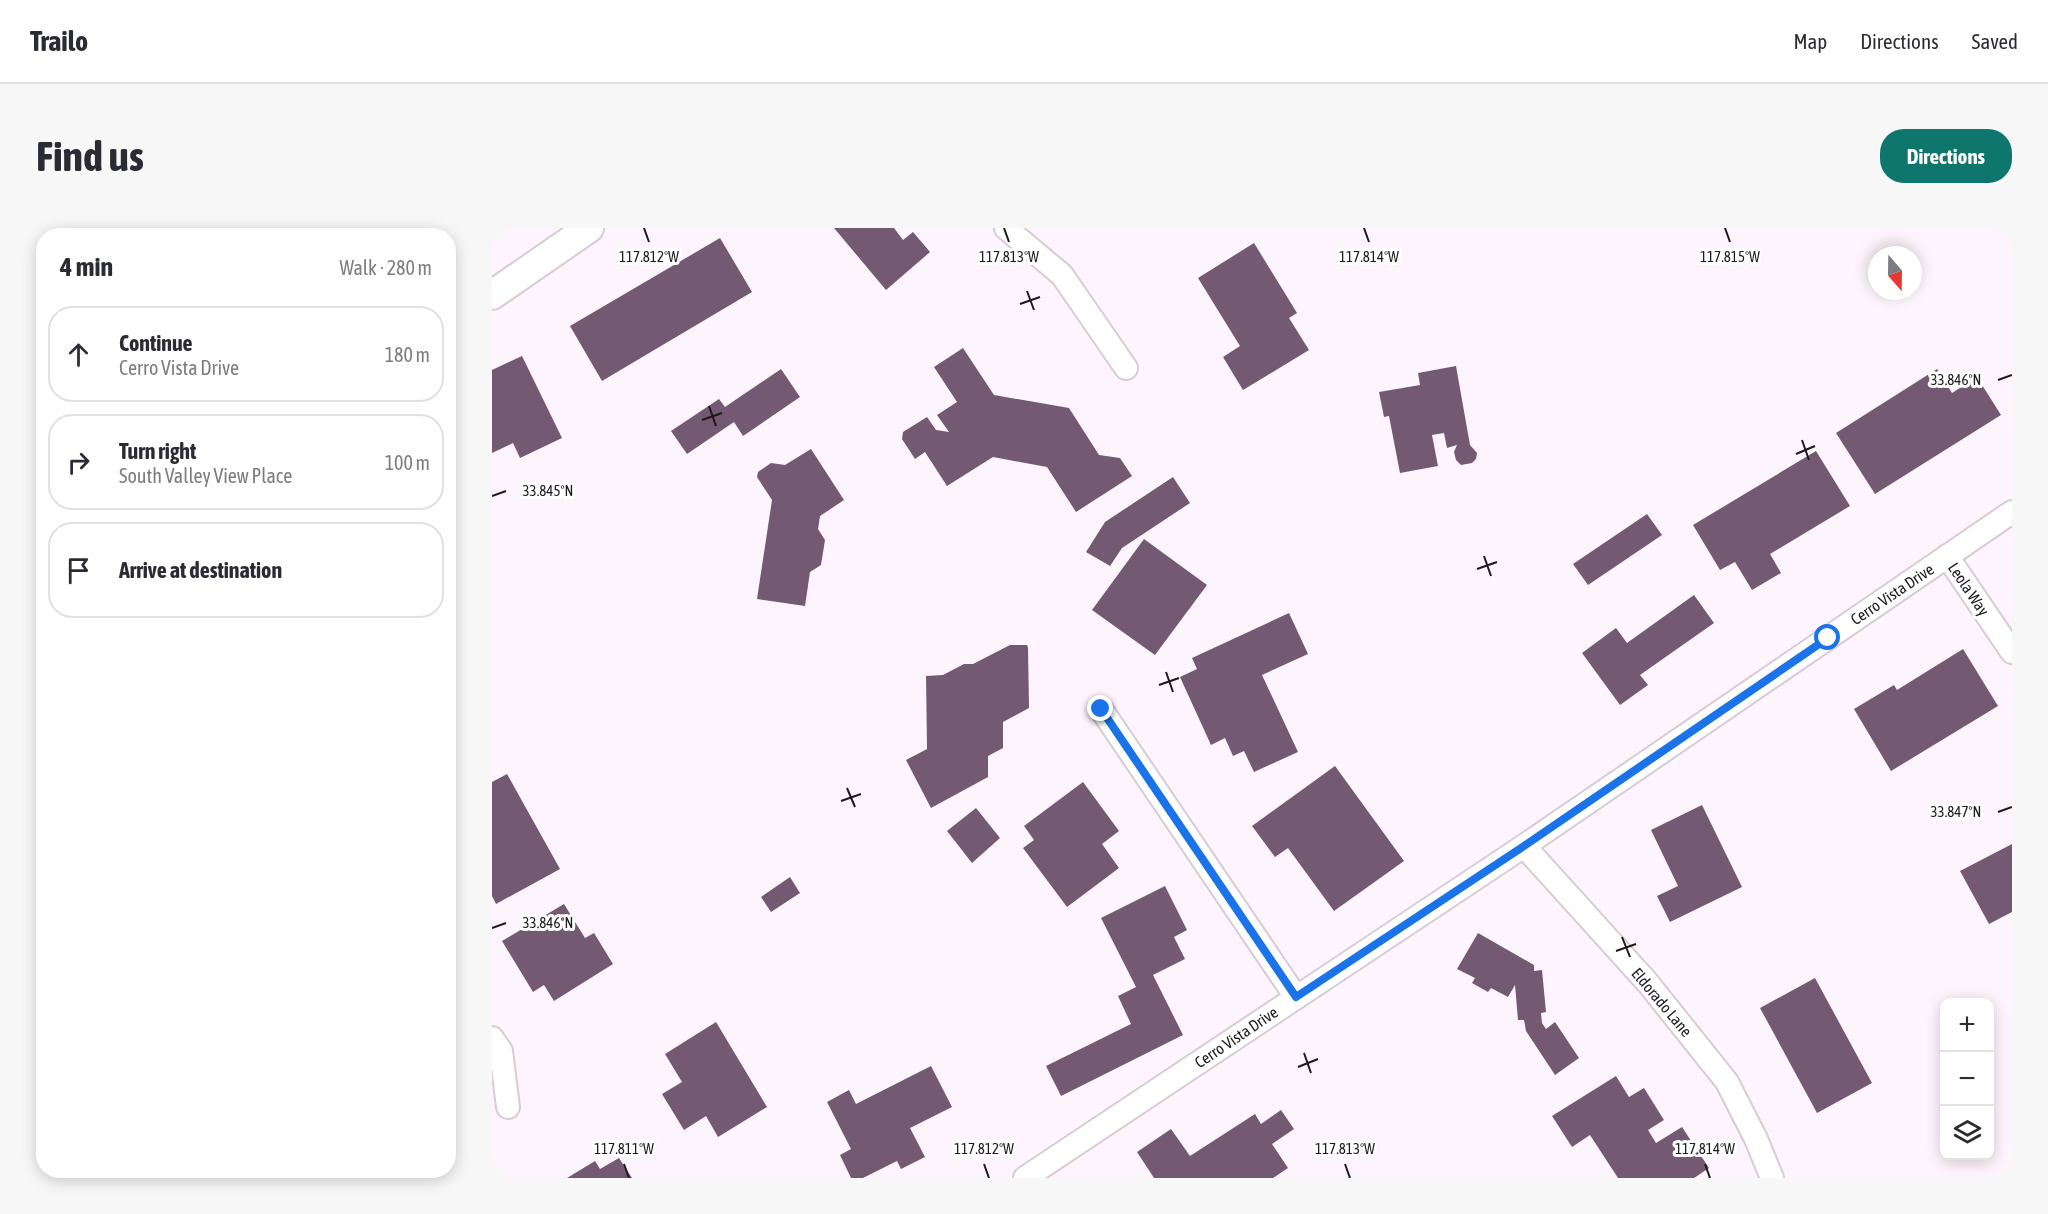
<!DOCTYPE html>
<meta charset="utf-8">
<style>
body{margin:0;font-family:"Asap Condensed",sans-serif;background:#f7f7f7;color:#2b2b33}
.controls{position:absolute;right:18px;bottom:18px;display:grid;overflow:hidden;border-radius:12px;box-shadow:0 3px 15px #0003}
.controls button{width:54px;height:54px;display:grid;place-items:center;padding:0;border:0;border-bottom:2px solid #e1e1e2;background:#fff;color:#2b2b33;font:30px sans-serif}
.compass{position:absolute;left:1376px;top:18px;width:54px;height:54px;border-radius:50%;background:#fff;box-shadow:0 3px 15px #0003;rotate:160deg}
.stop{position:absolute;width:18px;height:18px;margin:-14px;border:4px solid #1a73e8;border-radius:50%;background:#fff}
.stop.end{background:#1a73e8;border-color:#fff;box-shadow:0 2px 6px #0008}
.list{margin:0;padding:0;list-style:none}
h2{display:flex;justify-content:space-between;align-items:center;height:78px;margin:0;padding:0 24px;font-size:26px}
h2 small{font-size:20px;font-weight:400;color:#7c7c81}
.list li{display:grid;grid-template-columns:39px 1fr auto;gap:18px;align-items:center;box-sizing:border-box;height:96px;margin:0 12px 12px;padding:0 12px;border:2px solid #e1e1e2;border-radius:24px}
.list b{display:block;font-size:22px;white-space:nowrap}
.list p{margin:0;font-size:20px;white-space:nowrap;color:#7c7c81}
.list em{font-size:20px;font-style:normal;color:#7c7c81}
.icon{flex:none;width:33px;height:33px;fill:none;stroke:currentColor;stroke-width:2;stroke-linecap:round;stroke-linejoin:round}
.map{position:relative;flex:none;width:1520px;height:950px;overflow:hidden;border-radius:24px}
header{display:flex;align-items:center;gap:36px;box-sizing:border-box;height:84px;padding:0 30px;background:#fff;border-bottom:2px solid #e1e1e2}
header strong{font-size:28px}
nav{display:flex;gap:33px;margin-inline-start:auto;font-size:21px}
.intro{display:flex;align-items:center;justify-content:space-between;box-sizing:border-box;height:144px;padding:0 36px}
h1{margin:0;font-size:42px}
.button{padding:15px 27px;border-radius:24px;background:#0f766e;color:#fff;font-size:21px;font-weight:700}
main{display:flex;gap:36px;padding:0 36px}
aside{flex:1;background:#fff;border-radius:24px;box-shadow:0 3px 15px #0003}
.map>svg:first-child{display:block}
.building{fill:#735972}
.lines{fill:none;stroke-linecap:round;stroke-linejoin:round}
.minor-casing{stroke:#d8cbd6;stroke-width:26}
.tertiary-casing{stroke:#d8cbd6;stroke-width:32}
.minor{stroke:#fff;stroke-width:22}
.tertiary{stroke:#fff;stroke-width:28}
.route{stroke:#1a73e8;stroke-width:8}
.ticks{fill:none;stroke:#1d191d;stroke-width:2}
.labels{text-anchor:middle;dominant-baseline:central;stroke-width:6;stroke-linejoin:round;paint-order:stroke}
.street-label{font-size:16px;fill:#1d191d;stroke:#fff}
.ticks-label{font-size:15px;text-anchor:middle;fill:#1d191d;stroke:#fff;stroke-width:6;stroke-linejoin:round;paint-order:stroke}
</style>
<header>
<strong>Trailo</strong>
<nav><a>Map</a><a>Directions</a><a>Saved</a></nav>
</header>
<div class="intro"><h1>Find us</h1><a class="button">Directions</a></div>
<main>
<aside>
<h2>4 min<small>Walk · 280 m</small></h2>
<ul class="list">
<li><svg class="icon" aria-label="ahead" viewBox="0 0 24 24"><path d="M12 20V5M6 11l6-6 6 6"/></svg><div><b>Continue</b><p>Cerro Vista Drive</p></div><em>180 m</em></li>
<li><svg class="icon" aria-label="right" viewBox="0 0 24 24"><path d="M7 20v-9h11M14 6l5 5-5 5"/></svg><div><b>Turn right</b><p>South Valley View Place</p></div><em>100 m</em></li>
<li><svg class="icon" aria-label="arrive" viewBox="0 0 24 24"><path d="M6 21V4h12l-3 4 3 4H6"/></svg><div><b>Arrive at destination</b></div></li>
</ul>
</aside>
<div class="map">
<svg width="1520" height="950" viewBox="0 0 1520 950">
<rect width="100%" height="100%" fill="#fef4fd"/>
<!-- building -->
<path class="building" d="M342 0H402L411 12 421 4 438 24 394 62Z
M228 10 260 64 110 153 78 98Z
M762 15 805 85 797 90 817 122 751 162 731 129 748 118 706 50Z
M471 120 502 167 577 180 607 227 628 230 640 248 584 284 555 239 501 229 455 258 433 224 423 231 410 211 411 204 435 189 444 202 457 204 445 187 465 174 442 139Z
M30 128 70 210 28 230 21 215 0 225V142Z
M964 138 978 217 985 225 984 231 980 235 969 237 964 232 962 224 965 217 955 220 952 205 940 207 946 238 908 245 897 188 892 189 887 164 928 157 926 145Z
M289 141 308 169 251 208 242 194 195 226 179 203 227 171 233 179Z
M1445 141 1460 165 1485 149 1509 187 1383 266 1344 205Z
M319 221 352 272 328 288 326 301 333 312 329 337 318 344 313 378 265 371 280 272 265 249 266 244 279 235 293 237Z
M1324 223 1358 278 1278 326 1289 345 1260 362 1243 334 1228 342 1201 297Z
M681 249 698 275 630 320 618 338 594 324 613 294Z
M1155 286 1170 307 1096 357 1081 336Z
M652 311 715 357 663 427 600 382Z
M1202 367 1222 395 1148 447 1156 457 1128 477 1090 425 1124 400 1135 415Z
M797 385 816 426 770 447 806 524 762 544 752 523 741 528 733 510 719 517 688 449 705 441 700 430Z
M518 417H535L536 420 537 480 511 494V520L496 528V549L439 580 414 532 435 521 434 448 451 447 472 436H481Z
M1471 421 1506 478 1399 543 1362 481 1402 457 1405 462Z
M843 538 912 633 842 683 796 620 783 629 760 598Z
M15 546 68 641 4 676 0 668V554Z
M591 554 627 603 610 616 627 640 575 679 531 620 542 612 532 598Z
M1210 577 1250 659 1178 694 1165 668 1186 658 1159 602Z
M484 580 508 610 480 635 455 603Z
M1520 616V684L1497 696 1468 643Z
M298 649 308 665 279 684 269 669Z
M673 658 695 702 682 709 693 731 661 747 691 807 569 868 554 838 639 796 626 768 644 759 609 690Z
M72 676 93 710 102 705 121 736 62 773 52 757 41 764 10 713Z
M986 705 1042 737V743L1050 742 1054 784 1049 785 1050 795 1054 801 1063 794 1087 830 1063 847 1034 803 1032 792H1026L1023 757 1016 769 999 760 996 764 980 755 983 750 965 741Z
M1323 750 1380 855 1325 885 1268 780Z
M224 794 275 879 226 909 214 888 192 902 170 866 190 854 173 826Z
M439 838 460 879 418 900 433 929 409 941 405 933 371 950H359L348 927 359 921 335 874 357 862 364 876Z
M1124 848 1137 869 1152 860 1172 892 1156 902 1164 915 1190 899 1217 940 1202 950H1126L1098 907 1080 919 1060 888Z
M789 882 802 901 780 916 796 940 781 950H662L645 924 679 901 698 928 763 886 769 896Z
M127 930 140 950H75L103 933 108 941Z"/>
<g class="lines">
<!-- minor casing -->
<g class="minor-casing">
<path id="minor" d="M514 0 570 47 634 140
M1455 328 1520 424
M609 481 804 769
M1032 618 1155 754 1235 854 1264 911 1280 950
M0 810 9 823 16 879
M533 950 1032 618 1520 284"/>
</g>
<!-- tertiary casing -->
<g class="tertiary-casing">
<path id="tertiary" d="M0 67 97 0"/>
</g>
<!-- minor -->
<use href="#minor" class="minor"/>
<!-- tertiary -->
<use href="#tertiary" class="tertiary"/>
</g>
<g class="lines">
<!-- route -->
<path class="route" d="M609 481 804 769 1032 618 1336 410"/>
</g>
<!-- ticks -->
<path class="ticks" d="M152 0 157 14M512 0 517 14M872 0 877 14M1233 0 1238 14M535 63 542 82M528 76 548 69M1506 152 1520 147M217 178 224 198M210 192 230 185M1310 212 1317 232M1304 226 1323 218M0 268 14 263M992 328 999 348M985 341 1005 334M674 444 681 464M667 457 687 450M355 560 363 579M349 573 369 566M1506 584 1520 579M0 700 14 695M1130 709 1138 729M1124 723 1144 716M812 825 819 845M806 839 826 831M132 936 137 950M492 936 497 950M853 936 858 950M1213 936 1218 950"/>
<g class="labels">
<!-- street labels -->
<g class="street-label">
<text transform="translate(1477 361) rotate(56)">Leola Way</text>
<text transform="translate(1400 366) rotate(-34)">Cerro Vista Drive</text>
<text transform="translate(1170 774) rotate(50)">Eldorado Lane</text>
<text transform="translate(744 809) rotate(-34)">Cerro Vista Drive</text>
</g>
</g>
<g class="ticks-label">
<text x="157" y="34">117.812°W</text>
<text x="517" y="34">117.813°W</text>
<text x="877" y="34">117.814°W</text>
<text x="1238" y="34">117.815°W</text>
<text x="1464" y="157">33.846°N</text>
<text x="56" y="268">33.845°N</text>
<text x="1464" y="589">33.847°N</text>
<text x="56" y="700">33.846°N</text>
<text x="132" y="926">117.811°W</text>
<text x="492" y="926">117.812°W</text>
<text x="853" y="926">117.813°W</text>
<text x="1213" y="926">117.814°W</text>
</g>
</svg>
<div class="controls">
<button>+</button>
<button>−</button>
<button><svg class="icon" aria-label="layers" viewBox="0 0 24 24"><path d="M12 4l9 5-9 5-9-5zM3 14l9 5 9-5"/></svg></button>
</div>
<svg class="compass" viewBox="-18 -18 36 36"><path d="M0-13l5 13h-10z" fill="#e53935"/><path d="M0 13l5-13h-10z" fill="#7c7c81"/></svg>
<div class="stop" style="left:1336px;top:410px"></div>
<div class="stop end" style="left:609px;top:481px"></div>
</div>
</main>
